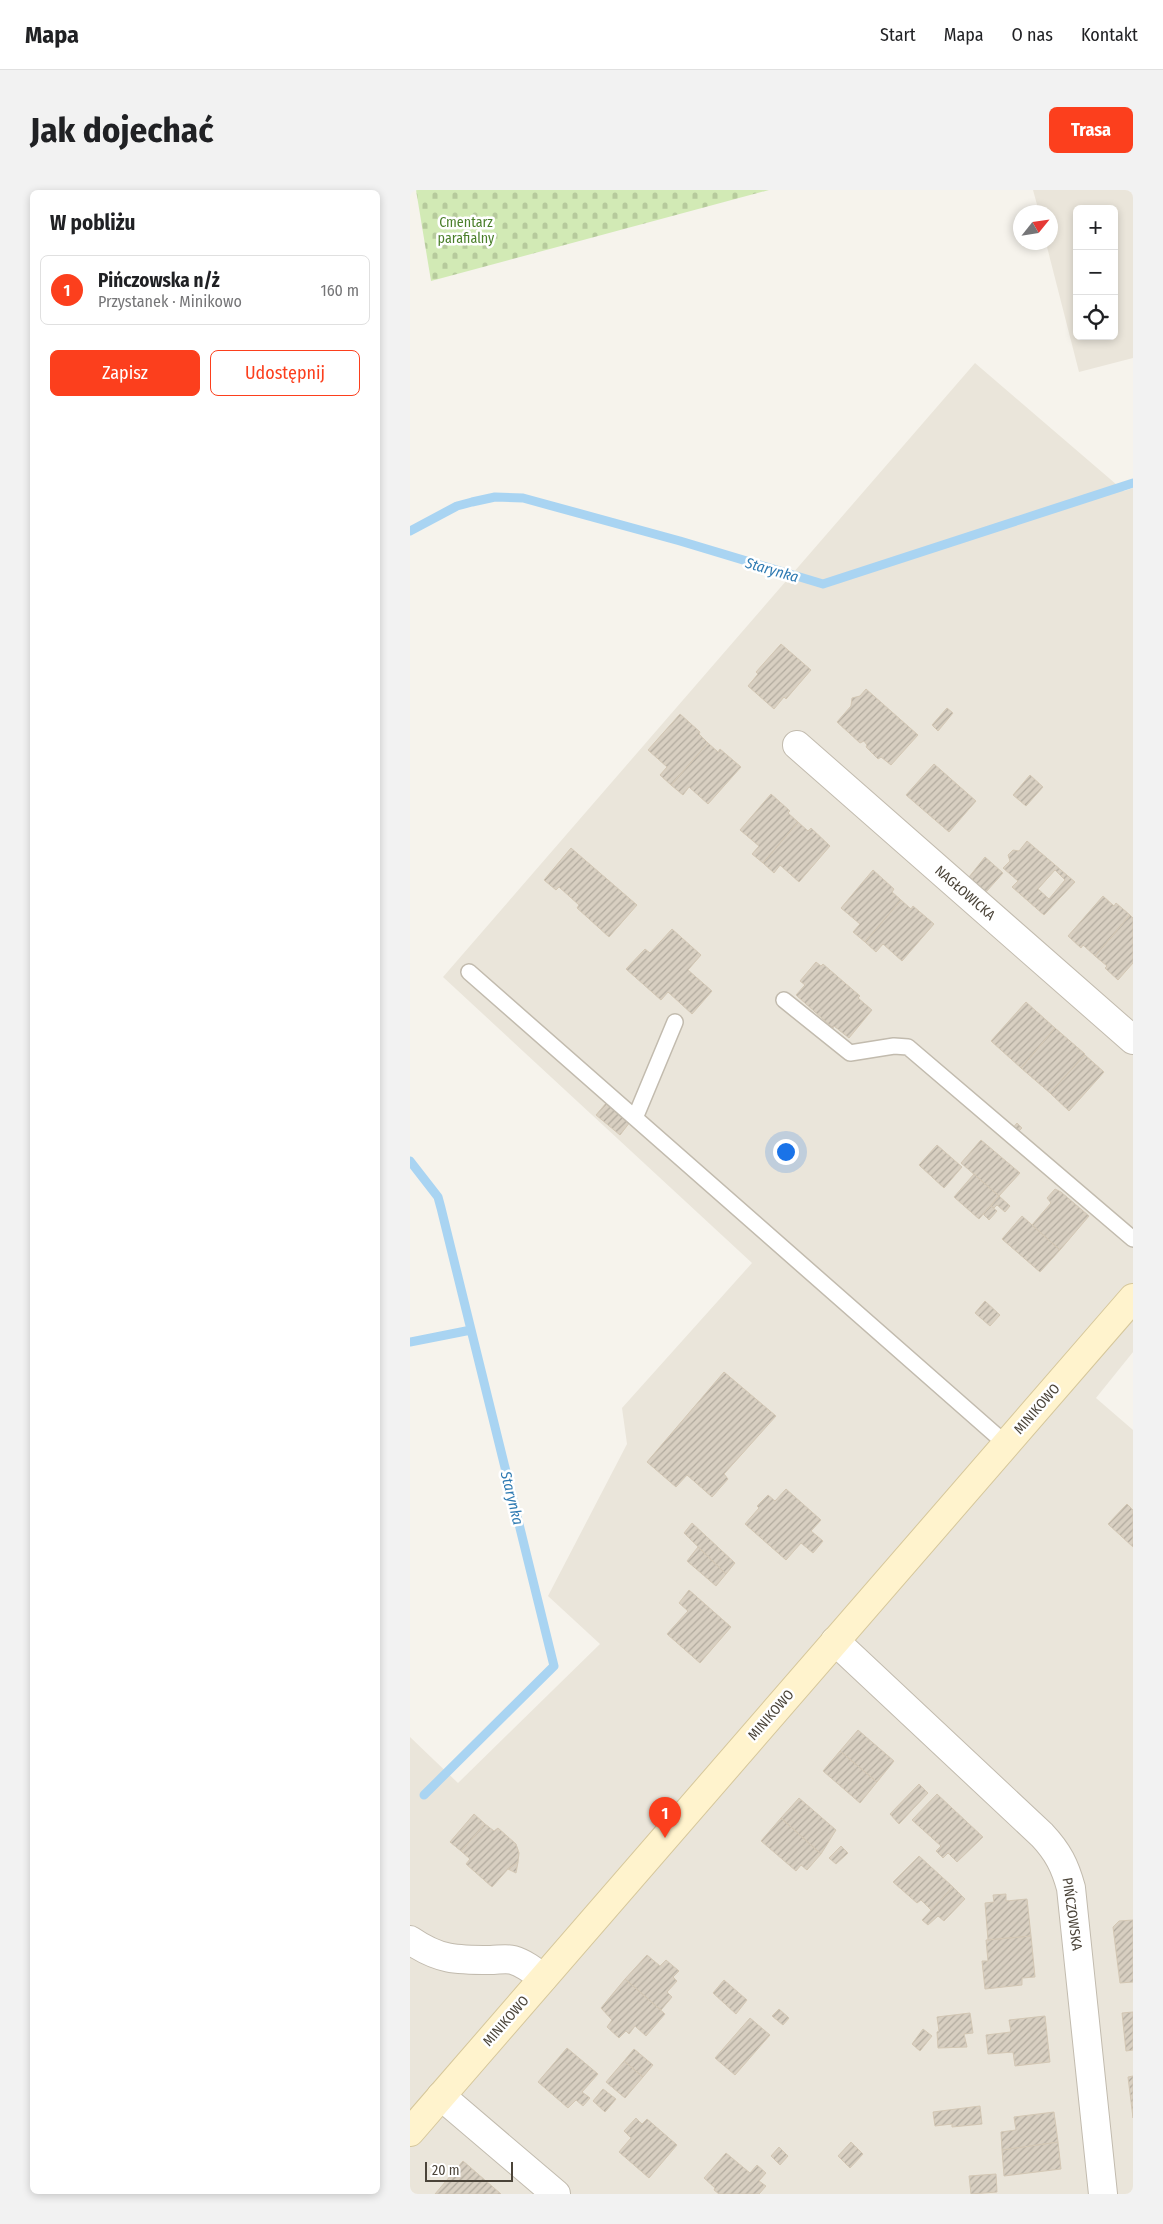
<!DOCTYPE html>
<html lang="pl">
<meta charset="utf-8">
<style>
body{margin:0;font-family:"Fira Sans Condensed",sans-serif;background:#f2f2f2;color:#202124}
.controls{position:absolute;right:15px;top:15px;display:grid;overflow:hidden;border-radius:8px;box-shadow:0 2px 8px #0003}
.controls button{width:45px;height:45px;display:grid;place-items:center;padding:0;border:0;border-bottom:1px solid #e0e0e0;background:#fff;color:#202124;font:25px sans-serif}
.compass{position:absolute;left:603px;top:15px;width:45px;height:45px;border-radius:50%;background:#fff;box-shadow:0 2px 8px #0003;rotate:60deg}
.scale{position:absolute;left:15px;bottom:12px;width:88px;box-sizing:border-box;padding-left:5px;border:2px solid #4b4439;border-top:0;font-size:14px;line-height:18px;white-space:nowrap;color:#4b4439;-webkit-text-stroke:4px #fff;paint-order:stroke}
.you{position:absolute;left:375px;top:961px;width:18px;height:18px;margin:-12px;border:4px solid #fff;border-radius:50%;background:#1a73e8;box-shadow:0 0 0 8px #1a73e833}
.badge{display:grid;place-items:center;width:32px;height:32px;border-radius:50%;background:#fc3f1d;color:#fff;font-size:16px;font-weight:700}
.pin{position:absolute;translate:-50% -41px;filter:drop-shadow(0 1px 2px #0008)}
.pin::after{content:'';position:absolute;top:26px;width:18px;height:15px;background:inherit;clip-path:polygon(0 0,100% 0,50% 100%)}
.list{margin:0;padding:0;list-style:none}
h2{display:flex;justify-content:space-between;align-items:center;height:65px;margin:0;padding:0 20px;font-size:21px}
h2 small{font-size:16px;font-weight:400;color:#757577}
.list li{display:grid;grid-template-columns:32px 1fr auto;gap:15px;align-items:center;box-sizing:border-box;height:70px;margin:0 10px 10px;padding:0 10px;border:1px solid #e0e0e0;border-radius:8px}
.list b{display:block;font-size:19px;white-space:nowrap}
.list p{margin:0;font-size:16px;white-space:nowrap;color:#757577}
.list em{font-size:16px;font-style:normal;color:#757577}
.actions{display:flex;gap:10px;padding:15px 20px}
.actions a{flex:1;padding:11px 0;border:1px solid #fc3f1d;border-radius:8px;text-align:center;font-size:18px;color:#fc3f1d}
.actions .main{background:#fc3f1d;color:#fff}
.icon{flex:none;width:28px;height:28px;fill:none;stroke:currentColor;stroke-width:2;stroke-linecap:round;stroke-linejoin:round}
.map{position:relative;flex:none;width:723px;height:2004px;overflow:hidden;border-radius:8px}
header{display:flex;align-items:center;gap:30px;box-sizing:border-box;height:70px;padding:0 25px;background:#fff;border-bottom:1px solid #e0e0e0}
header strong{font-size:24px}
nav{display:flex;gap:28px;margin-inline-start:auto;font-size:18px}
.intro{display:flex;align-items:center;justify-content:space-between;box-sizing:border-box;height:120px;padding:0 30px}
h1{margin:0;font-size:35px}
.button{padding:12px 22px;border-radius:8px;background:#fc3f1d;color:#fff;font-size:18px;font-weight:700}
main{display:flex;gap:30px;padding:0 30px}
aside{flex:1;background:#fff;border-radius:8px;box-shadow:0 2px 8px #0003}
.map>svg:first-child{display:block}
.residential{fill:#eae5da;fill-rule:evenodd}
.cemetery{fill:url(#cemetery-stones)}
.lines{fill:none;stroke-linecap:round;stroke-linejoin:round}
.stream{stroke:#a9d4f2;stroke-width:9}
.building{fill:url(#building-hatch);stroke:#d3c7b4;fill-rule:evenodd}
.lane-casing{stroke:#c2bbae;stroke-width:18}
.street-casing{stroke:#c2bbae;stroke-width:30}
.secondary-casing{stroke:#d6c79b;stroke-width:30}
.lane{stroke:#fff;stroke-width:15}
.street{stroke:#fff;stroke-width:28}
.secondary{stroke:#fff3cd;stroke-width:28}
.labels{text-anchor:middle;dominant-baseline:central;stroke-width:5;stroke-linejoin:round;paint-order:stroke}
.park-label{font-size:14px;fill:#4a7f2a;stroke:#fff}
.street-label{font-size:14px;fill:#4b4439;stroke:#fff}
.water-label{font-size:15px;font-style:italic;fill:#2e7ab2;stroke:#fff}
</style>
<header>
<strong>Mapa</strong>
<nav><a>Start</a><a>Mapa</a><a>O nas</a><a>Kontakt</a></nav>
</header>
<div class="intro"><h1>Jak dojechać</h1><a class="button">Trasa</a></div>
<main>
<aside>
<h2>W pobliżu<small></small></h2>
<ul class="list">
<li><span class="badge">1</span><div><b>Pińczowska n/ż</b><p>Przystanek · Minikowo</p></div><em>160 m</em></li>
</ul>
<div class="actions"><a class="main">Zapisz</a><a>Udostępnij</a></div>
</aside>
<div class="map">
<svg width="723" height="2004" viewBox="0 0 723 2004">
<defs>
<pattern id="cemetery-stones" width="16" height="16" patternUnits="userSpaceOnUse" patternTransform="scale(1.25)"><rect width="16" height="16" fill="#d2eab5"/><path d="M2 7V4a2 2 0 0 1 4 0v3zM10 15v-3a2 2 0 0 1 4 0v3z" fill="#b6ca9c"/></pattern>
<pattern id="building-hatch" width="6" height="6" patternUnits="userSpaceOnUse" patternTransform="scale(1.25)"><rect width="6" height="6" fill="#d8cfc1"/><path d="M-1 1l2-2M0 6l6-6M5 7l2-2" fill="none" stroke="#b1aa9e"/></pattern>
</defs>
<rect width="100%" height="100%" fill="#f6f3ec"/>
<!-- residential -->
<path class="residential" d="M623 0H723V168L669 182 636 53 640 52V22H629ZM667 19H704V146H667Z
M565 173 714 301 723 298V1162L686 1208 723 1240V2004H0V1547L48 1593 190 1454 138 1406 217 1254 212 1218 342 1073 33 787Z"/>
<!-- cemetery -->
<path class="cemetery" d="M6 0H359L21 91Z"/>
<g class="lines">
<!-- stream -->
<path class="stream" d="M0 341 47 316 62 312 85 307 113 308 270 351 413 394 723 293
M0 971 28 1007 31 1018 144 1476 14 1605
M0 1152 61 1140"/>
</g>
<!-- building -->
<path class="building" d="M371 454 401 480 376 509 374 507 364 519 338 496 348 484 346 482Z
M456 499 508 545 481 575 471 567 468 569 456 557 457 555 454 551 450 553 427 532 441 516 442 508 450 506Z
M537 518 543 523 528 541 522 535Z
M270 524 290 542 289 544 298 553 261 595 250 585 257 577 238 560Z
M298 553 308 562 310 559 331 577 298 614 279 597 273 605 261 595Z
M524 574 566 611 539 642 496 605Z
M620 585 633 597 616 616 603 605Z
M361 604 380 621 378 623 388 632 353 673 342 664 349 656 330 640Z
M388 632 398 641 401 638 420 656 389 692 370 675 364 683 353 673Z
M617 651 665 692 634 725 602 697 608 691 593 678 600 671 598 665 603 660 609 661ZM645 680 655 690 639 709 628 699Z
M161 658 227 715 199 747 167 718 169 715 149 697 146 700 134 690Z
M575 667 593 683 576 702 559 687Z
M463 680 484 699 482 702 491 710 455 752 443 742 450 734 431 718Z
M693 706 704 716 706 713 720 725 685 766 673 755 671 758 658 746Z
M491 710 501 719 503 716 524 734 492 771 473 754 466 762 455 752Z
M720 725 723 728V773L708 790 695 778 697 776 685 766Z
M262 739 291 765 278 780 302 801 282 824 258 802 251 810 216 779 235 759 240 763Z
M406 772 411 776 413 774 450 806 448 808 462 820 439 848 424 836 423 838 386 805 395 795 390 791Z
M616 812 645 838 611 878 581 851Z
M645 838 675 864 640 903 611 878Z
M675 865 694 882 659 921 640 903Z
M197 912 220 932 210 945 186 925Z
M607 933 612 938 606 944 601 940Z
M571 950 610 983 589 1006 551 973Z
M527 955 552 977 534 998 509 975Z
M564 984 589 1006 569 1029 544 1007Z
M645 999 651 1002 679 1026 650 1060 622 1035 641 1013 637 1008Z
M589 1006 600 1016 595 1022 587 1015 584 1018 581 1016Z
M581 1016 587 1021 579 1030 573 1024Z
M612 1026 650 1060 630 1082 592 1049Z
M575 1111 590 1125 580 1136 565 1123Z
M314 1182 366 1226 314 1284 318 1289 302 1307 277 1285 266 1297 237 1272Z
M376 1299 411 1330 401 1341 413 1351 403 1363 391 1353 376 1370 335 1334 349 1318 347 1316 358 1305 365 1311Z
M717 1314 723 1320V1357L698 1334Z
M282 1333 325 1373 316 1384 274 1343Z
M288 1357 316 1384 306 1396 277 1371Z
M279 1400 321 1437 290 1473 257 1444 278 1421 269 1413Z
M448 1540 484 1571 467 1592 430 1561Z
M430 1561 467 1592 450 1613 413 1581Z
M509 1594 518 1603 489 1634 480 1624Z
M527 1604 573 1647 547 1672 538 1663 533 1668 526 1661 531 1656 502 1630Z
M389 1608 426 1640 411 1664 371 1628Z
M64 1624 75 1634 51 1661 40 1652Z
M371 1628 411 1664 397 1680 391 1675 386 1681 351 1651Z
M75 1634 84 1641 88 1638 106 1654 109 1663 108 1672 98 1679 82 1697 56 1674 60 1669 51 1661Z
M431 1656 438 1663 426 1674 419 1668Z
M509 1666 543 1697 521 1720 511 1710 507 1713 483 1692Z
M108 1672 106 1683 98 1679Z
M543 1697 555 1709 534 1731 528 1726 518 1735 512 1730Z
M596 1704V1711L617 1709 621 1746 578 1750 575 1713 584 1712 583 1705Z
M723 1730V1792L710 1793 703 1737 709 1731Z
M621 1746 625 1787 612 1788V1795L575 1799 572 1771H578L576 1750Z
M237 1765 250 1776 256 1770 269 1781 263 1787 267 1791 257 1802 262 1807 251 1820 215 1789Z
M215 1789 255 1824 236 1846 225 1836 219 1844 216 1841 209 1848 197 1837 202 1830 191 1818Z
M314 1790 337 1810 326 1824 303 1803Z
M369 1819 379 1828 373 1835 362 1826Z
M723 1822V1860L716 1861 712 1823Z
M560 1823 563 1843 554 1844 557 1857 528 1858 527 1842 529 1841 527 1827Z
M635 1826 640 1872 605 1876 603 1862 578 1864 576 1845 601 1842 599 1830Z
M340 1828 360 1845 325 1885 305 1868Z
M513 1839 522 1846 510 1861 502 1854Z
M157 1858 188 1884 172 1902 180 1908 173 1916 166 1910 158 1918 128 1892Z
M224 1859 243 1875 233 1887 214 1871Z
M214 1871 233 1887 215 1908 196 1892Z
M723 1886V1928L718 1887Z
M193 1899 206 1909 195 1922 183 1911Z
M570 1916 572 1934 542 1937V1934L525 1936 523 1922Z
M644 1922 648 1952 592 1960 591 1942 606 1940 604 1927Z
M226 1928 232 1934 237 1929 267 1955 239 1988 209 1962 221 1948 214 1941Z
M441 1952 453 1964 440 1978 428 1966Z
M648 1952 651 1979 594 1986 592 1960Z
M369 1957 378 1966 370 1975 361 1966Z
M316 1963 340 1983 347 1975 356 1983 349 1991 356 1996 349 2004H309L304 2000 305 1998 294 1988Z
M53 1971 91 2004H25Z
M586 1984 587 2002 561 2004 559 1986Z"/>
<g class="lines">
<!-- lane casing -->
<g class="lane-casing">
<path id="lane" d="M59 782 596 1254
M374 810 440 863 484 856 498 857 723 1049
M225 928 265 832"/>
</g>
<!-- street casing -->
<g class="street-casing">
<path id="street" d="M387 555 723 850
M425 1451 632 1645C648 1662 655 1676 661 1698L693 2004
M0 1750C29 1770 46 1770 80 1770 88 1770 96 1768 103 1770 114 1773 124 1781 133 1788
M31 1906 146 2004"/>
</g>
<!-- secondary casing -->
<g class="secondary-casing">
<path id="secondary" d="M0 1942 723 1108"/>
</g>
<!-- lane -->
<use href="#lane" class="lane"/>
<!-- street -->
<use href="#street" class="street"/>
<!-- secondary -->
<use href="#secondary" class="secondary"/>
</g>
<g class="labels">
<!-- park labels -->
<g class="park-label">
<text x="56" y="32">Cmentarz<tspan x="56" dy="16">parafialny</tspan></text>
</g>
<!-- street labels -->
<g class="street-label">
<text transform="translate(555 703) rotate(41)">NAGŁOWICKA</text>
<text transform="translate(627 1219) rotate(-49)">MINIKOWO</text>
<text transform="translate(361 1525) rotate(-49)">MINIKOWO</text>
<text transform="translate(662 1724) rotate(82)">PIŃCZOWSKA</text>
<text transform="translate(96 1831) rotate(-49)">MINIKOWO</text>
</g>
<!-- water labels -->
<g class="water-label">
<text transform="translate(362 380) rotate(16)">Starynka</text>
<text transform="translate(102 1308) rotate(76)">Starynka</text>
</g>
</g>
</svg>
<div class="controls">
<button>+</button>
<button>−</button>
<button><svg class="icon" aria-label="locate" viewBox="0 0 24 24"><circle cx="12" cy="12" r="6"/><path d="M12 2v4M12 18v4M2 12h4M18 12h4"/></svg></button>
</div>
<svg class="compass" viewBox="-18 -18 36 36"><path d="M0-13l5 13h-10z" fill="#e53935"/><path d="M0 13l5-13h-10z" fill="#757577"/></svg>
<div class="scale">20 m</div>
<div class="you"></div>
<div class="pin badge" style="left:255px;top:1648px">1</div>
</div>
</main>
